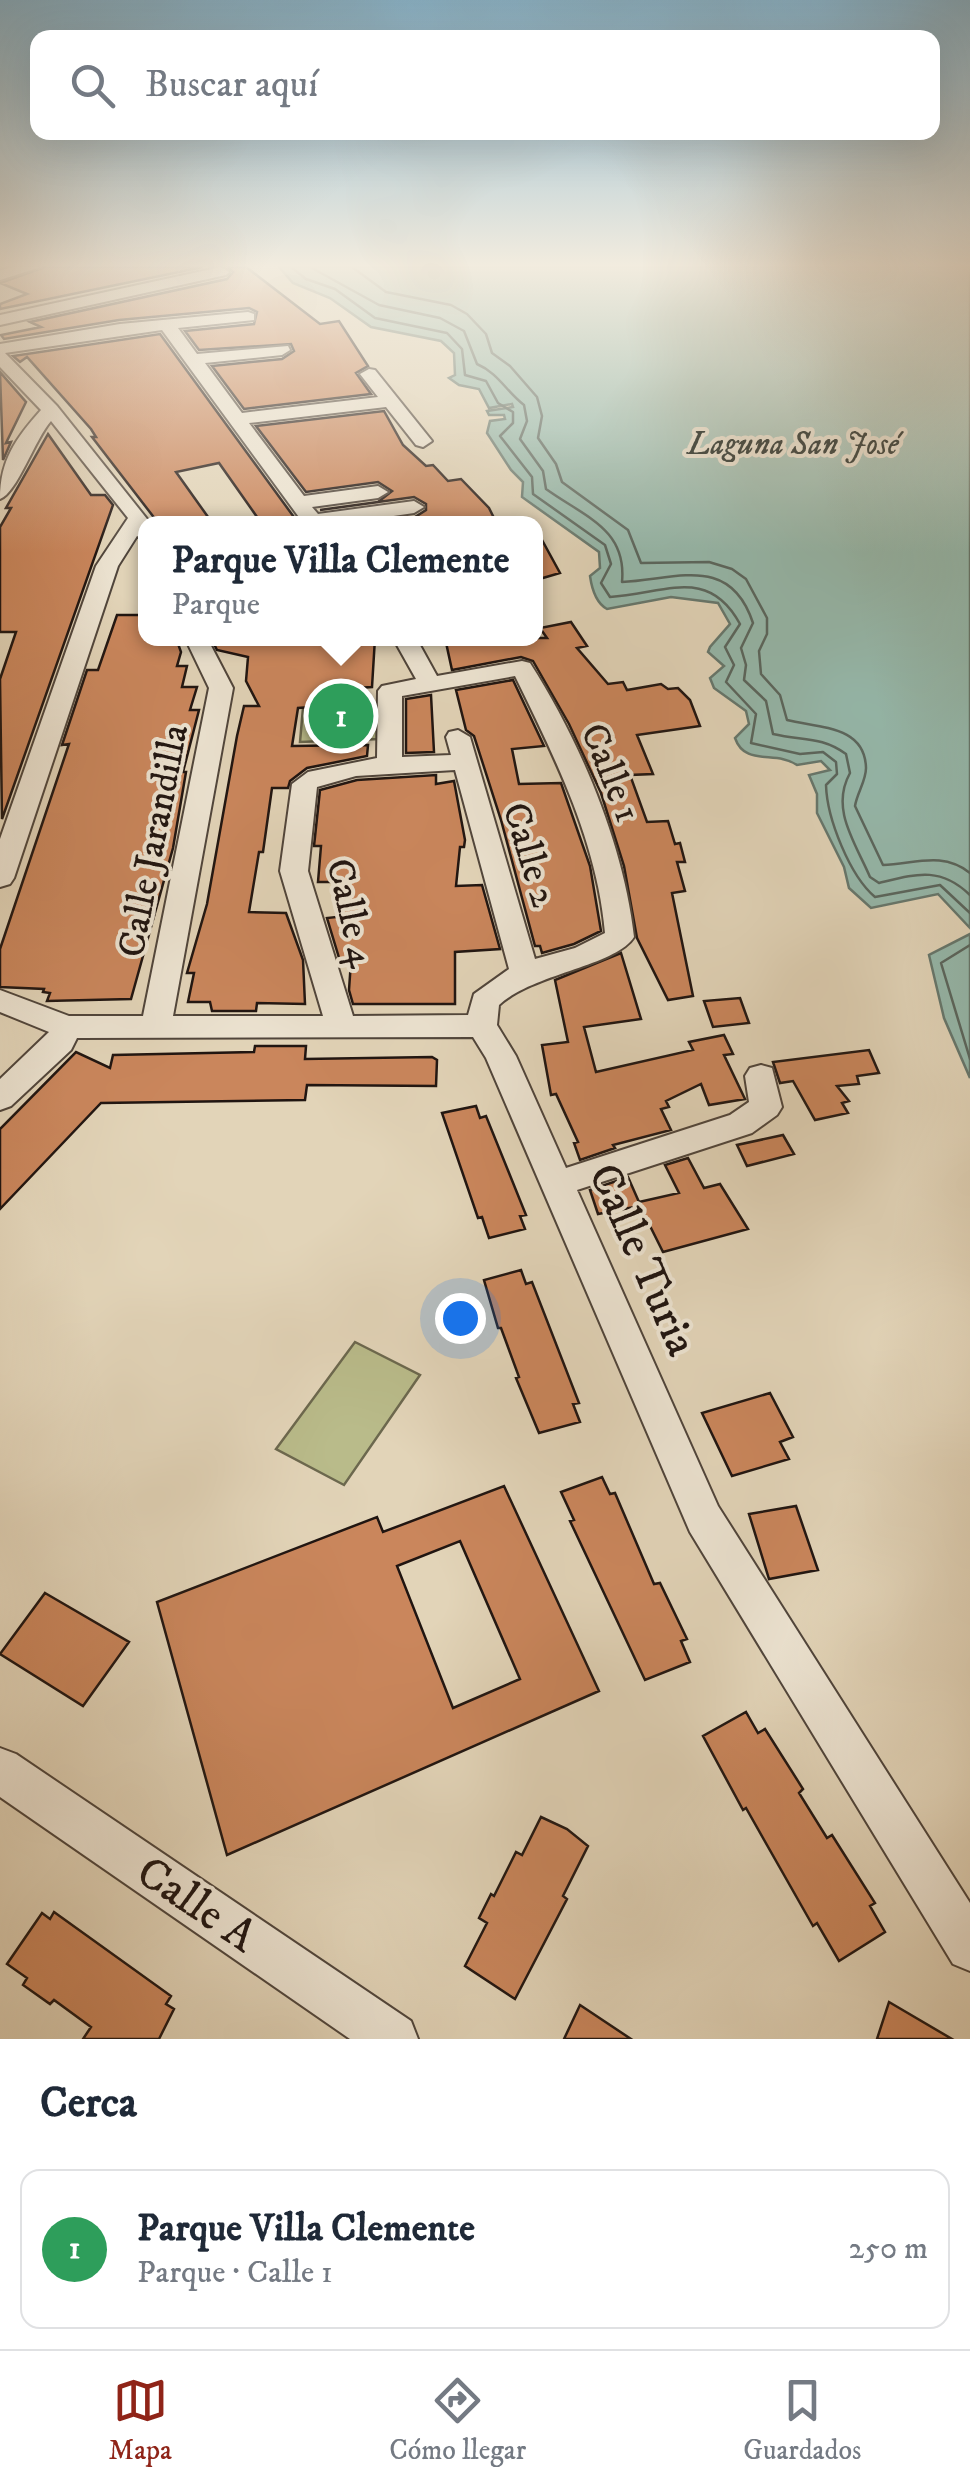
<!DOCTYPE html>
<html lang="es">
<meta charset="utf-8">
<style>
body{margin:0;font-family:"IM FELL DW Pica",serif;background:#f6f6f7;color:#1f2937}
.you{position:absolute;left:460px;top:1318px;width:35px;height:35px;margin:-25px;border:8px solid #fff;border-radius:50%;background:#1a73e8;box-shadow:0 0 0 15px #1a73e833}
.badge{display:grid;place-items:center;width:65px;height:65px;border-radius:50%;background:#8f2418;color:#fff;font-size:32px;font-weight:700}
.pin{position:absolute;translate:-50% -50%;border:5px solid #fff;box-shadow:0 2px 10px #0006}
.popup{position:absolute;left:138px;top:516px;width:405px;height:130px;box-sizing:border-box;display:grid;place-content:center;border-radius:20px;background:#fff;filter:drop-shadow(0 2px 8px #0005);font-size:32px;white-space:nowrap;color:#747a83}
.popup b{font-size:38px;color:#1f2937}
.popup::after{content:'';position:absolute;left:50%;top:100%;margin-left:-20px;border:20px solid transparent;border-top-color:#fff}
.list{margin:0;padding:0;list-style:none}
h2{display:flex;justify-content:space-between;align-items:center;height:130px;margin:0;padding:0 40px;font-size:42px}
h2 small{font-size:32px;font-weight:400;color:#747a83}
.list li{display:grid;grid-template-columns:65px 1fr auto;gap:30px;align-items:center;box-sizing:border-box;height:160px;margin:0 20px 20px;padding:0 20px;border:2px solid #e0e1e3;border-radius:20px}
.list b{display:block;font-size:38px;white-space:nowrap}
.list p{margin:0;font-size:32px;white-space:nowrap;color:#747a83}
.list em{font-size:32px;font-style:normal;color:#747a83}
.icon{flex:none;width:55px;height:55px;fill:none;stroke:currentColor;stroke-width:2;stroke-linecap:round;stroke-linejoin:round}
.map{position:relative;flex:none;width:970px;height:2039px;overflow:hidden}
.search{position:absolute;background:#fff;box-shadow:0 10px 40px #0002;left:30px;right:30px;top:30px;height:110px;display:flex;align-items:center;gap:25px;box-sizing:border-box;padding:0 35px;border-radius:20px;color:#747a83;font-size:38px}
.sheet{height:310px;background:#fff}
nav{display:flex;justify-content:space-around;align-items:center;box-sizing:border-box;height:140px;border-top:2px solid #e0e1e3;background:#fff;font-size:28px;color:#747a83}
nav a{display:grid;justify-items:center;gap:5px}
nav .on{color:#8f2418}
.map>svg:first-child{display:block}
.green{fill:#b9bb8a;stroke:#6c684e;stroke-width:2.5}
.water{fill:#95b8ab;stroke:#66776d;stroke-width:2.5}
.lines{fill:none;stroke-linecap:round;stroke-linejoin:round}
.shore{stroke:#5a665e;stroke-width:2.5}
.building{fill:#ca865c;stroke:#201511;stroke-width:2.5;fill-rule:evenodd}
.minor-casing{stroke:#50453b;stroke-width:4}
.minor{fill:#ece3d1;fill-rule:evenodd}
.labels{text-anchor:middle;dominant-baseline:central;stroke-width:8;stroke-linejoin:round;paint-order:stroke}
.far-water-label{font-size:32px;font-style:italic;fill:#494e47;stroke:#ece3d1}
.street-label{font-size:38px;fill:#201511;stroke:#ece3d1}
.near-street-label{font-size:45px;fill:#201511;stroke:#ece3d1}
</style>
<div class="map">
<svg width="970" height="2039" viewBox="0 0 970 2039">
<rect width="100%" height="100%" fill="#e2d4b8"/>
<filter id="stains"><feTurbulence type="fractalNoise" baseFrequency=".002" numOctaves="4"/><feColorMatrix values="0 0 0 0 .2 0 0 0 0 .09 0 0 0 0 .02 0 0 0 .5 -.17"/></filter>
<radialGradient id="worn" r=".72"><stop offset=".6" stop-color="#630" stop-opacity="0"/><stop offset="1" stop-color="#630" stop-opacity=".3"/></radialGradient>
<!-- green -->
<path class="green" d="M378 704 380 739 300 742 303 708Z
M355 1342 420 1375 344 1485 276 1449Z"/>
<!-- water -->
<path class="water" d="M279 267H970V928L938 894 871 908 849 888 844 867 817 813V794L809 775 830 770 821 761 797 765C776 750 745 767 735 738L749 724 746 711 714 688 710 678 724 666 708 652 710 647 730 624 718 603 671 597 607 609C596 603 592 590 590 576L600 568 599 552 522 497 523 482 511 470 487 433 490 421 505 419 504 415H489L487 411 513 407 512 404 489 408 479 389 459 385 449 378 455 375 454 353 441 341 371 327 330 298 293 283Z
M970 934V1078L944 1018 929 955Z"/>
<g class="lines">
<!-- shore -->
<path class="shore" d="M291 267 306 279 335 289 375 318 447 333 462 349 465 375 486 381 498 403 513 412V423L500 436 532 477 533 494 605 545 611 564 601 583 610 597C664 594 708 565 740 624L725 647 734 665 726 682 756 714 751 743 800 754 823 752 836 762 837 774 826 785C827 819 850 876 875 897L940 885 970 913
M310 267 379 305 440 318 464 331 477 364C498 373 506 391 524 405L527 421 520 439 543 471 546 489C585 517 627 529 622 582 675 580 730 553 753 623L741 648 746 665 744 680 766 701 773 734C803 741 821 736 846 754L850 773C830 809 855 842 870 877L879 883C916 874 940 866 970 895
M352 267 386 292 451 305 467 314 486 334 492 353 510 366 537 397 542 416 538 438 556 464 562 482 628 530 641 563 709 562 732 569 746 579 767 618V634L759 651 761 674 780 695 787 720C818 728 865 725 866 768 866 781 857 793 855 806L883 865C915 864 942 851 970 873
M970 945 941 963 970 1059"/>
</g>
<!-- building -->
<path class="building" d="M45 267H203L0 309V304L27 294 0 283Z
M228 267H246L320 324 339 321 368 366 356 373 371 394 244 409 212 366 282 359 294 351 291 344 199 350 185 331 254 324 257 312 249 308 119 320 4 339 1 335 41 327 30 322 227 279 233 272Z
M160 334 299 524H262L219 463 176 472 213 524H159L92 437H96L91 429 27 357 20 362 13 356Z
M0 372 26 402 6 443 11 442 3 460Z
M384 411 403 445 426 466 433 465 448 481 461 479 489 508 497 524H368L415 517 426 510V504L414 497 320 510 378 502 392 491 378 482 306 492 256 426Z
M48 434 91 495H105L113 505 2 819 0 679 16 632H0V527L11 508H6Z
M536 529 560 573 536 580Z
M117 615H146V638H176L181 652 177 666H187L182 687H197L190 710H199L183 772H186L173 848 131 999 47 1001 50 993 43 992 44 989 0 987V949L69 744 62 745 87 670H98Z
M571 622 587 646 577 648 608 684 623 682 627 690 661 684 668 689 678 688 690 700 700 726 637 735 653 774 630 775 647 822 668 821 675 844 680 843 685 862H677L685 891 672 893 693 996 668 1000 637 938 624 866 601 793 569 724 533 661 521 657 452 670 445 638H547L540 628Z
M211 638H375L372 687 357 688 358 704 298 708 292 746 368 745 367 756 307 768 290 781 288 788H272L263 852H259L249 912 286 913 303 960 305 1004 257 1003 256 1011H212L210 1002H188L194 973H187L207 904 237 736 244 706H259L246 681 248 657 217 650Z
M513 680 544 746 512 749 519 784 561 783 590 866 601 931 574 944 542 953 540 946H535L501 820 474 736 466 730 456 690Z
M431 695 434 752 406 753V699Z
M436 775V784L454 781 465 840 464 847H460L456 886 482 885 500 949 455 952V1004H353L349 990 351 961H340L327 918 337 917 334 882H318L321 846H314L320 790 357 780Z
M621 953 641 1019 584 1027 596 1072 693 1050 689 1042 724 1035 733 1054 724 1055 745 1099 709 1105 701 1084 666 1101 669 1107 661 1109 671 1130 613 1145 615 1148 580 1160 574 1143 578 1142 556 1094 551 1095 542 1045 568 1042 555 980Z
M740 998 749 1023 713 1027 704 1001Z
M255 1046H306L305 1059 432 1057 437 1060 436 1086 307 1085 305 1100 101 1103 0 1209V1129L76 1052 110 1068 113 1055 254 1052Z
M869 1050 879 1073 857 1076 859 1084 837 1086 849 1101 842 1103 848 1113 815 1120 793 1081 780 1083 773 1062Z
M476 1106 480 1118 486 1116 526 1215 520 1216 525 1229 489 1238 482 1217 478 1218 442 1113Z
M783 1135 794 1154 747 1166 737 1145Z
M688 1158 704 1188 720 1184 748 1229 663 1252 640 1206 598 1214 590 1190 628 1177 639 1202 679 1193 665 1165Z
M521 1270 526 1284 532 1282 579 1403 573 1404 580 1422 539 1433 516 1378 519 1377 501 1328H498L484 1280Z
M770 1393 793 1437 780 1442 789 1459 732 1476 702 1413Z
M602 1477 610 1494 615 1493 654 1584 660 1583 687 1639 681 1641 690 1662 645 1680 570 1521 574 1520 561 1492Z
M504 1486 599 1691 227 1855 157 1602 377 1517 383 1532ZM460 1541 520 1679 453 1708 397 1566Z
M796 1506 818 1570 769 1579 749 1514Z
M45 1593 129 1642 83 1706 0 1654Z
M746 1712 758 1733 765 1729 803 1789 799 1793 827 1838 832 1835 875 1903 870 1906 885 1932 839 1961 817 1923 813 1926 746 1808 743 1810 703 1736Z
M541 1817 567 1829 588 1846 563 1896 567 1899 515 1999 465 1966 487 1923 479 1918 491 1894 494 1896 516 1852 522 1855Z
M54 1912 171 1996 166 2004 174 2009 159 2039H83L91 2027 54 2000 50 2004 23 1985 27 1978 7 1964 42 1913 50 1919Z
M889 2002 952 2039H877Z
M580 2005 631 2039H564Z"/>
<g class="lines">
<!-- minor casing -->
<g class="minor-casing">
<path id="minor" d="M14 267H41L0 280V270Z
M221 267 229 272 226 275 0 325V315Z
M248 312 254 314V320L178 328 197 354 288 346 290 350 282 355 205 363 242 413 378 397 360 374 369 369 375 370 432 441 423 447 416 445 386 407 249 423 304 496 378 486 388 492 378 498 312 507 318 514 414 501 424 507 414 513 339 524H304L162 330 5 353 57 406 151 524H146V541L137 536 118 566 14 878 10 884 0 887V839L96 566 128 518 51 421C35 439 17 493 0 499 0 460 16 438 41 410L0 367V344L120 324Z
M185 638H207L233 688 173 1016H323L280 871 292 784 308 772 377 758 378 691 382 686 416 679 393 638H416L437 676 522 661 530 663C580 741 624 845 634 937 616 966 534 973 499 1005L497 1025 516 1056 566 1168 730 1115 749 1102 745 1076 750 1068 761 1065 772 1068 782 1107 777 1115 752 1133 577 1190 718 1506 970 1903V1971L953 1964 690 1532 486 1058 473 1037 77 1038 71 1050 11 1106 0 1110V1079L49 1032 0 1012V990L69 1016H143L209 688ZM515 676C555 758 597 841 605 933L575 948 535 959 470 737 458 730 449 732 446 737 451 755 402 757V696ZM455 770 509 969 474 994 468 1015 353 1016 308 871 317 787 356 776Z
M0 1748 16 1754 411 2021 418 2039H350L0 1797Z"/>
</g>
<!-- minor -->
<use href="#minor" class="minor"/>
</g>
<!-- sky -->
<linearGradient id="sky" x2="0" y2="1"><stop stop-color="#87b6d0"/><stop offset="0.48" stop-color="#f2ecdf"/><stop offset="1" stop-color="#f2ecdf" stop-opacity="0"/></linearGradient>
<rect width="970" height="553" fill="url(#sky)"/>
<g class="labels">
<!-- far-water labels -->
<g class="far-water-label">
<text x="793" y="445">Laguna San José</text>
</g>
<!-- street labels -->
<g class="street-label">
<text transform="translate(610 773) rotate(68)">Calle 1</text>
<text transform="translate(154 841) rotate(-79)">Calle Jarandilla</text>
<text transform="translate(529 855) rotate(73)">Calle 2</text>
<text transform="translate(350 913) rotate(77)">Calle 4</text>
</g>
<!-- near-street labels -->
<g class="near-street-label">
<text transform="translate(642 1260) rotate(66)">Calle Turia</text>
<text transform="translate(196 1905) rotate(34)">Calle A</text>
</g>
</g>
<rect width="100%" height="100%" filter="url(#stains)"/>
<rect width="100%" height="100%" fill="url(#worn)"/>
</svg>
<div class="you"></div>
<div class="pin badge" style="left:341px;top:716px;background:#2e9e5b">1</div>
<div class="popup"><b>Parque Villa Clemente</b>Parque</div>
<div class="search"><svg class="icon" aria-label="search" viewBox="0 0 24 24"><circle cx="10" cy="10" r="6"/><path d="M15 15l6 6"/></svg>Buscar aquí</div>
</div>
<section class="sheet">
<h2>Cerca<small></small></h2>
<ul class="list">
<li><span class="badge" style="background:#2e9e5b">1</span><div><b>Parque Villa Clemente</b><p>Parque · Calle 1</p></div><em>250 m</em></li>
</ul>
</section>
<nav>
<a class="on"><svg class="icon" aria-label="map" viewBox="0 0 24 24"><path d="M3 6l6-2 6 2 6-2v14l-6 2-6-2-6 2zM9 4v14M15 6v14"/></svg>Mapa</a>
<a><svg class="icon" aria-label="directions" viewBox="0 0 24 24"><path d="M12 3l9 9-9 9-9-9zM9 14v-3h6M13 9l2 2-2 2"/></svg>Cómo llegar</a>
<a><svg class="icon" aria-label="saved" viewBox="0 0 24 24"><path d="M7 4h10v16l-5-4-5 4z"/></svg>Guardados</a>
</nav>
